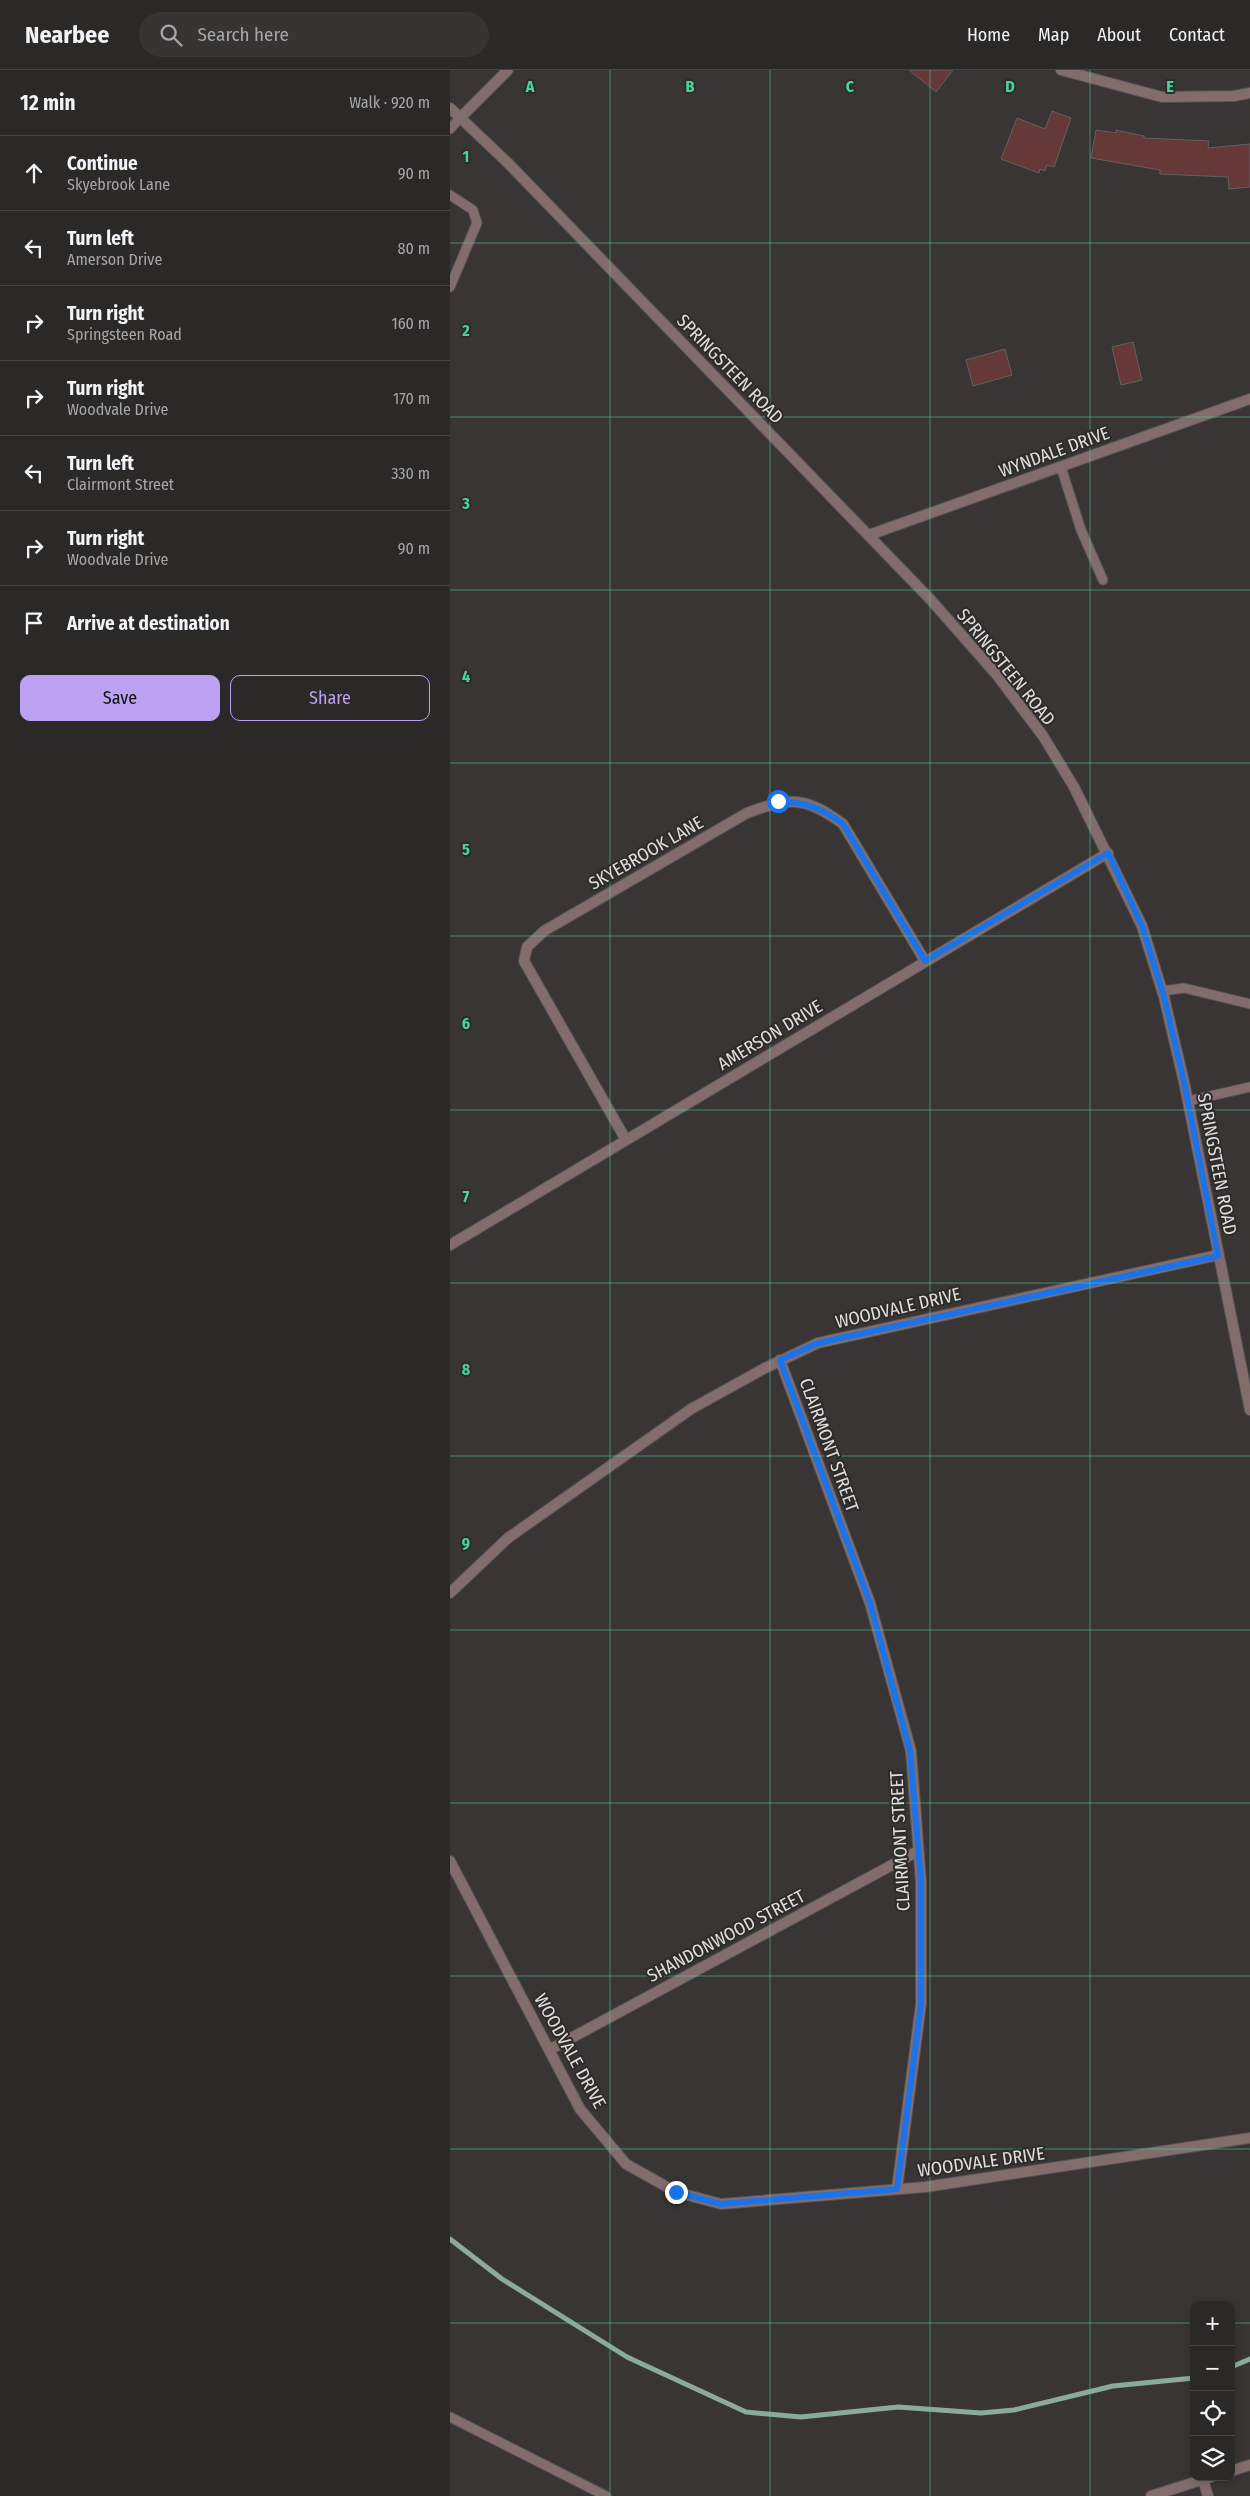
<!DOCTYPE html>
<meta charset="utf-8">
<style>
body{margin:0;font-family:"Fira Sans Condensed",sans-serif;background:#373434;color:#f1f3f6}
.controls{position:absolute;right:15px;bottom:15px;display:grid;overflow:hidden;border-radius:10px;box-shadow:0 2px 8px #0003}
.controls button{width:45px;height:45px;display:grid;place-items:center;padding:0;border:0;border-bottom:1px solid #474445;background:#2b2828;color:#f1f3f6;font:25px sans-serif}
.stop{position:absolute;width:15px;height:15px;margin:-11px;border:4px solid #1a73e8;border-radius:50%;background:#fff}
.stop.end{background:#1a73e8;border-color:#fff;box-shadow:0 1px 5px #0008}
.list{margin:0;padding:0;list-style:none}
h2{display:flex;justify-content:space-between;align-items:center;height:65px;margin:0;padding:0 20px;font-size:21px}
h2 small{font-size:16px;font-weight:400;color:#a6a6a8}
.list li{display:grid;grid-template-columns:32px 1fr auto;gap:15px;align-items:center;box-sizing:border-box;height:75px;padding:0 20px;border-top:1px solid #474445}
.list b{display:block;font-size:19px;white-space:nowrap}
.list p{margin:0;font-size:16px;white-space:nowrap;color:#a6a6a8}
.list em{font-size:16px;font-style:normal;color:#a6a6a8}
.actions{display:flex;gap:10px;padding:15px 20px}
.actions a{flex:1;padding:11px 0;border:1px solid #bca0f2;border-radius:10px;text-align:center;font-size:18px;color:#bca0f2}
.actions .main{background:#bca0f2;color:#111}
.icon{flex:none;width:28px;height:28px;fill:none;stroke:currentColor;stroke-width:2;stroke-linecap:round;stroke-linejoin:round}
.map{position:relative;flex:none;width:800px;height:2426px;overflow:hidden}
header{display:flex;align-items:center;gap:30px;box-sizing:border-box;height:70px;padding:0 25px;background:#2b2828;border-bottom:1px solid #474445}
header strong{font-size:24px}
nav{display:flex;gap:28px;margin-inline-start:auto;font-size:18px}
.search{width:350px;height:45px;background:#373434;display:flex;align-items:center;gap:12px;box-sizing:border-box;padding:0 18px;border-radius:28px;color:#a6a6a8;font-size:19px}
main{display:flex}
aside{flex:1;background:#2b2828}
.map>svg:first-child{display:block}
.lines{fill:none;stroke-linecap:round;stroke-linejoin:round}
.stream{stroke:#8bab9a;stroke-width:5}
.building{fill:#643938;stroke:#646060}
.service-casing{stroke:#575353;stroke-width:11}
.minor-casing{stroke:#575353;stroke-width:12}
.tertiary-casing{stroke:#575353;stroke-width:12}
.service{stroke:#836d6c;stroke-width:9}
.minor{stroke:#836d6c;stroke-width:10}
.tertiary{stroke:#836d6c;stroke-width:10}
.route{stroke:#1a73e8;stroke-width:6}
.grid{fill:none;stroke:#49d49c;stroke-width:1;stroke-opacity:0.55}
.labels{text-anchor:middle;dominant-baseline:central;stroke-width:4;stroke-linejoin:round;paint-order:stroke}
.street-label{font-size:18px;fill:#e0dedd;stroke:#2e2b2b}
.grid-label{font-size:16px;text-anchor:middle;font-weight:bold;fill:#49d49c;stroke:#2e2b2b;stroke-width:4;stroke-linejoin:round;paint-order:stroke}
</style>
<header>
<strong>Nearbee</strong>
<div class="search"><svg class="icon" aria-label="search" viewBox="0 0 24 24"><circle cx="10" cy="10" r="6"/><path d="M15 15l6 6"/></svg>Search here</div>
<nav><a>Home</a><a>Map</a><a>About</a><a>Contact</a></nav>
</header>
<main>
<aside>
<h2>12 min<small>Walk · 920 m</small></h2>
<ul class="list">
<li><svg class="icon" aria-label="ahead" viewBox="0 0 24 24"><path d="M12 20V5M6 11l6-6 6 6"/></svg><div><b>Continue</b><p>Skyebrook Lane</p></div><em>90 m</em></li>
<li><svg class="icon" aria-label="left" viewBox="0 0 24 24"><path d="M17 20v-9H6M10 6l-5 5 5 5"/></svg><div><b>Turn left</b><p>Amerson Drive</p></div><em>80 m</em></li>
<li><svg class="icon" aria-label="right" viewBox="0 0 24 24"><path d="M7 20v-9h11M14 6l5 5-5 5"/></svg><div><b>Turn right</b><p>Springsteen Road</p></div><em>160 m</em></li>
<li><svg class="icon" aria-label="right" viewBox="0 0 24 24"><path d="M7 20v-9h11M14 6l5 5-5 5"/></svg><div><b>Turn right</b><p>Woodvale Drive</p></div><em>170 m</em></li>
<li><svg class="icon" aria-label="left" viewBox="0 0 24 24"><path d="M17 20v-9H6M10 6l-5 5 5 5"/></svg><div><b>Turn left</b><p>Clairmont Street</p></div><em>330 m</em></li>
<li><svg class="icon" aria-label="right" viewBox="0 0 24 24"><path d="M7 20v-9h11M14 6l5 5-5 5"/></svg><div><b>Turn right</b><p>Woodvale Drive</p></div><em>90 m</em></li>
<li><svg class="icon" aria-label="arrive" viewBox="0 0 24 24"><path d="M6 21V4h12l-3 4 3 4H6"/></svg><div><b>Arrive at destination</b></div></li>
</ul>
<div class="actions"><a class="main">Save</a><a>Share</a></div>
</aside>
<div class="map">
<svg width="800" height="2426" viewBox="0 0 800 2426">
<rect width="100%" height="100%" fill="#393535"/>
<g class="lines">
<!-- stream -->
<path class="stream" d="M0 2169 52 2209 177 2287 296 2342 351 2347 448 2337 531 2343 564 2340 663 2316 744 2308
M781 2297 800 2289"/>
</g>
<!-- building -->
<path class="building" d="M459 0H503L486 22Z
M602 41 621 48 604 97 597 95 595 101 590 99 589 103 551 89 567 48 595 59Z
M646 60 666 63V60L694 66V68L759 71 758 78 800 74V117L779 119 778 107 710 104V100L641 88Z
M683 272 692 310 671 315 662 277Z
M555 279 562 305 523 316 516 290Z"/>
<g class="lines">
<!-- service casing -->
<g class="service-casing">
<path id="service" d="M0 59 11 47
M0 125 23 140 27 153 0 217
M611 397 631 460 653 510
M712 921 734 918 800 934
M738 1031 800 1017
M0 2347 156 2426"/>
</g>
<!-- minor casing -->
<g class="minor-casing">
<path id="minor" d="M611 0 712 27 784 26 800 23
M11 47 58 0
M419 465 800 329
M176 1070 74 891 77 877 94 861 297 743C340 727 355 726 393 754L475 891
M0 1175 658 783
M330 1290 420 1533 461 1681 471 1812V1934L447 2119
M0 1523 58 1468 241 1339 315 1298 368 1273 768 1185
M0 1791 130 2039 176 2094 226 2122 271 2134 475 2117 800 2068
M99 1980 468 1781
M753 2410 758 2426"/>
</g>
<!-- tertiary casing -->
<g class="tertiary-casing">
<path id="tertiary" d="M0 38 58 93 480 529 546 604 593 666 624 717 692 856 714 927 734 1012 800 1340
M781 2401 800 2395
M701 2426 761 2407"/>
</g>
<!-- service -->
<use href="#service" class="service"/>
<!-- minor -->
<use href="#minor" class="minor"/>
<!-- tertiary -->
<use href="#tertiary" class="tertiary"/>
</g>
<g class="lines">
<!-- route -->
<path class="route" d="M226 2122 271 2134 447 2119 471 1934V1812L460 1681 420 1533 330 1290 368 1273 768 1186 734 1012 714 927 692 856 658 783 475 891 393 754C370 737 357 733 328 731"/>
</g>
<!-- grid -->
<path class="grid" d="M160 0V2426M320 0V2426M480 0V2426M640 0V2426M0 173H800M0 347H800M0 520H800M0 693H800M0 866H800M0 1040H800M0 1213H800M0 1386H800M0 1560H800M0 1733H800M0 1906H800M0 2079H800M0 2253H744M781 2253H800"/>
<g class="labels">
<!-- street labels -->
<g class="street-label">
<text transform="translate(280 299) rotate(46)">SPRINGSTEEN ROAD</text>
<text transform="translate(604 382) rotate(-20)">WYNDALE DRIVE</text>
<text transform="translate(556 597) rotate(51)">SPRINGSTEEN ROAD</text>
<text transform="translate(196 783) rotate(-30)">SKYEBROOK LANE</text>
<text transform="translate(320 965) rotate(-31)">AMERSON DRIVE</text>
<text transform="translate(767 1094) rotate(79)">SPRINGSTEEN ROAD</text>
<text transform="translate(448 1238) rotate(-13)">WOODVALE DRIVE</text>
<text transform="translate(379 1375) rotate(70)">CLAIRMONT STREET</text>
<text transform="translate(450 1771) rotate(-93)">CLAIRMONT STREET</text>
<text transform="translate(276 1866) rotate(-28)">SHANDONWOOD STREET</text>
<text transform="translate(120 1981) rotate(61)">WOODVALE DRIVE</text>
<text transform="translate(531 2092) rotate(-8)">WOODVALE DRIVE</text>
</g>
</g>
<g class="grid-label">
<text x="80" y="22">A</text>
<text x="240" y="22">B</text>
<text x="400" y="22">C</text>
<text x="560" y="22">D</text>
<text x="720" y="22">E</text>
<text x="16" y="92">1</text>
<text x="16" y="266">2</text>
<text x="16" y="439">3</text>
<text x="16" y="612">4</text>
<text x="16" y="785">5</text>
<text x="16" y="959">6</text>
<text x="16" y="1132">7</text>
<text x="16" y="1305">8</text>
<text x="16" y="1479">9</text>
</g>
</svg>
<div class="controls">
<button>+</button>
<button>−</button>
<button><svg class="icon" aria-label="locate" viewBox="0 0 24 24"><circle cx="12" cy="12" r="6"/><path d="M12 2v4M12 18v4M2 12h4M18 12h4"/></svg></button>
<button><svg class="icon" aria-label="layers" viewBox="0 0 24 24"><path d="M12 4l9 5-9 5-9-5zM3 14l9 5 9-5"/></svg></button>
</div>
<div class="stop" style="left:328px;top:731px"></div>
<div class="stop end" style="left:226px;top:2122px"></div>
</div>
</main>
